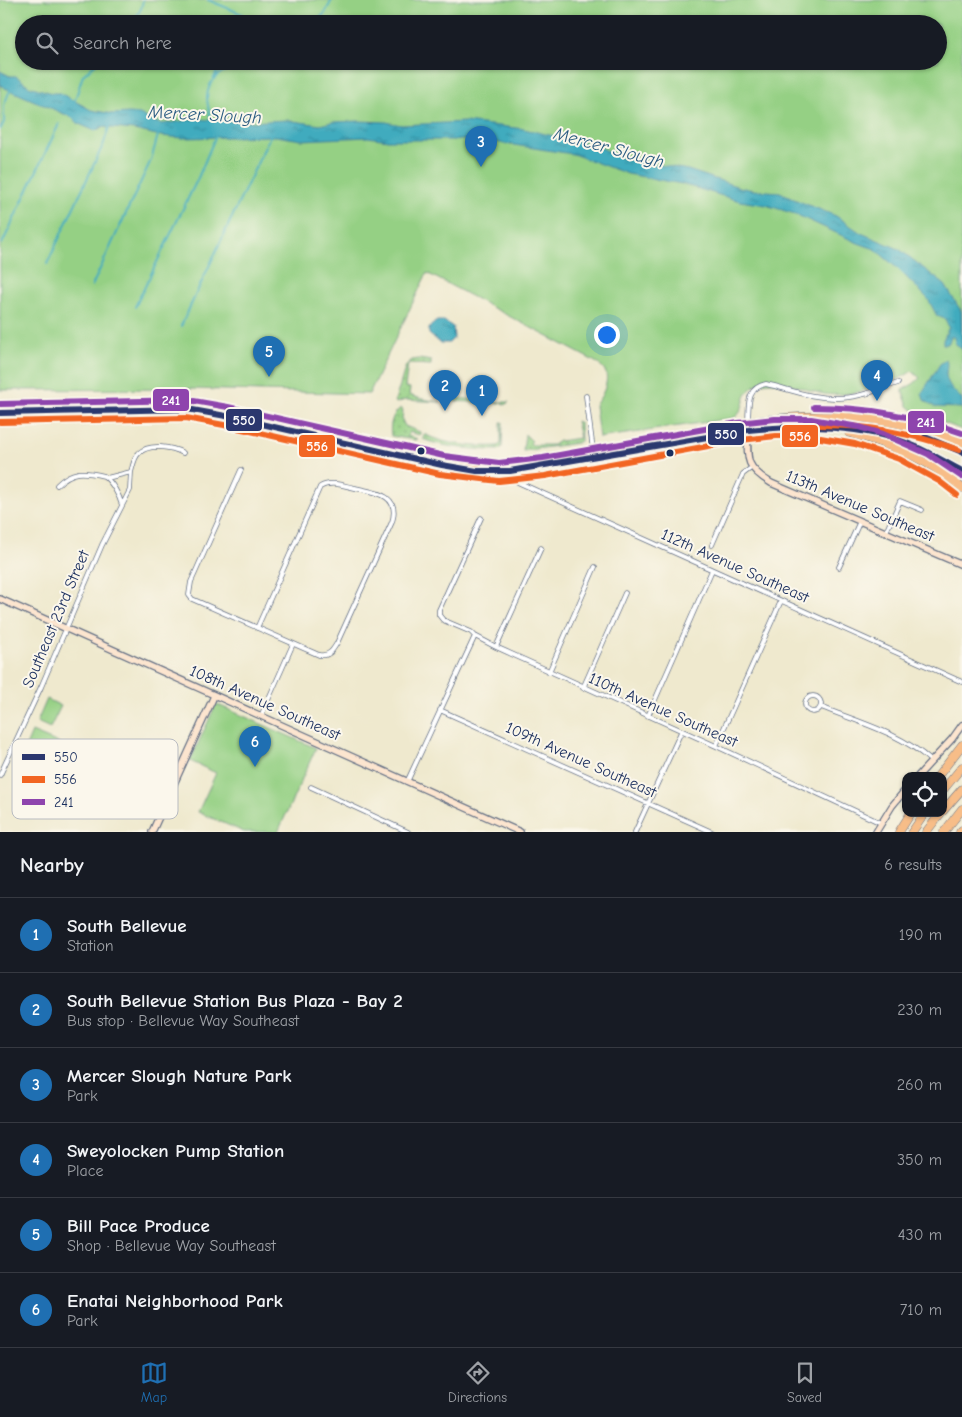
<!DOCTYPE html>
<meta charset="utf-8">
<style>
body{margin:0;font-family:"Comic Neue",sans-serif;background:#242831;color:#f1f3f6}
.controls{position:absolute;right:15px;bottom:15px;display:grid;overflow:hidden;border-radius:10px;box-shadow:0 1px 4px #0004}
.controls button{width:45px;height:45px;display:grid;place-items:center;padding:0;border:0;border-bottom:1px solid #363941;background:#171b24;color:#f1f3f6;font:25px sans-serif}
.you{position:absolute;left:606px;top:334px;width:18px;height:18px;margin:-12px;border:4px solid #fff;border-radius:50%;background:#1a73e8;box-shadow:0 0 0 8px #1a73e833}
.badge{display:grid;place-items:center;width:32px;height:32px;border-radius:50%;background:#1f6fb2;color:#fff;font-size:16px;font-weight:700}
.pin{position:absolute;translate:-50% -41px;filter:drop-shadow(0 1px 2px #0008)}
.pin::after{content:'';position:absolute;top:26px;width:18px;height:15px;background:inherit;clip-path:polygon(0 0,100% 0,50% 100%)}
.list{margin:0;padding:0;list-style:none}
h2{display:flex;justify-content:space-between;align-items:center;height:65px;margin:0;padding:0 20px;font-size:21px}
h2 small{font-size:16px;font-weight:400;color:#9ea1a6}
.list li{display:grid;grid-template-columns:32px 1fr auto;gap:15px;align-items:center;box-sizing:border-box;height:75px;padding:0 20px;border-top:1px solid #363941}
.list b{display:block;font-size:19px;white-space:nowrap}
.list p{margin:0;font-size:16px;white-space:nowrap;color:#9ea1a6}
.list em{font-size:16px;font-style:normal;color:#9ea1a6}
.icon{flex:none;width:28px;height:28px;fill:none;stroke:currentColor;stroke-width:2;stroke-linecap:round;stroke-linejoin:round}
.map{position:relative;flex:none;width:962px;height:832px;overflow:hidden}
.search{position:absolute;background:#171b24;box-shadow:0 1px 4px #0004;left:15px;right:15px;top:15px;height:55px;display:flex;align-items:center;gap:12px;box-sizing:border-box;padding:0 18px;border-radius:28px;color:#9ea1a6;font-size:19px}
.sheet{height:515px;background:#171b24}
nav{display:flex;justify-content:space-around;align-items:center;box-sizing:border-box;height:70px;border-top:1px solid #363941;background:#171b24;font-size:14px;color:#9ea1a6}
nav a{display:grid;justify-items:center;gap:2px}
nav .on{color:#1f6fb2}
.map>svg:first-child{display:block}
.grass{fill:url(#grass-dots);stroke:#588071}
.park{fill:#95d084;stroke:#588071;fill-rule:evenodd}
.water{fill:url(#water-ripples);stroke:#2d6d8e}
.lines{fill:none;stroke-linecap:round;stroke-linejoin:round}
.stream{stroke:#3fabbe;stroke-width:2}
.street-casing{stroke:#657085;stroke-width:5.5}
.secondary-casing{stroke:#657085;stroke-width:8}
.primary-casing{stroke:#657085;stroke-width:8}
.highway-casing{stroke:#657085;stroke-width:9}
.street{stroke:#fff;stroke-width:4}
.secondary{stroke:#fce5cf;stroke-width:5.5}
.primary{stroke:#f7bd88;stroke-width:6}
.highway{stroke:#f7bd88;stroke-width:8}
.bus-1-casing{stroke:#fbf7ec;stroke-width:10}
.bus-2-casing{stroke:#fbf7ec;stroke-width:10}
.bus-3-casing{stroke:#fbf7ec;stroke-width:10}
.bus-1{stroke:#2b376e;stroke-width:6}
.bus-2{stroke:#f26522;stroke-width:6}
.bus-3{stroke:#8e44ad;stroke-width:6}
.bus-dot{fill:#1b2f5e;stroke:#fbf7ec;stroke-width:2}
.labels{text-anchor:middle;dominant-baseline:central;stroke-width:4;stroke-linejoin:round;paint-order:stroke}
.street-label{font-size:16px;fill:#1b2f5e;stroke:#fbf7ec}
.water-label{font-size:18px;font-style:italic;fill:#285a80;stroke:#fbf7ec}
.key{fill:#fbf7ec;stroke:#b8bbc1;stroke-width:1}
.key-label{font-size:14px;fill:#1b2f5e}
.line-badge{stroke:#fbf7ec;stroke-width:2}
.badge-label{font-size:14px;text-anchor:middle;font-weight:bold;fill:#fff}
</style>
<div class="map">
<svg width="962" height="832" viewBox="0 0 962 832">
<defs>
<pattern id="grass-dots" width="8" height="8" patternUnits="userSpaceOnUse" patternTransform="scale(1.25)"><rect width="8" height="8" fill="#95d084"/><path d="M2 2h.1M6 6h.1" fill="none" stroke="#79a96f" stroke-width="1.8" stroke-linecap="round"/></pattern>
<pattern id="water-ripples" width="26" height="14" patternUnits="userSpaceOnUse" patternTransform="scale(1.25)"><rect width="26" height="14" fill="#3fabbe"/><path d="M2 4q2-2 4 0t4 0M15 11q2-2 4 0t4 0" fill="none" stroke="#348c9e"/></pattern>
</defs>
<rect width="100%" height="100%" fill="#fbf7ec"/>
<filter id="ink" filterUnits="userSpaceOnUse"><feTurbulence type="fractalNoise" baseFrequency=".02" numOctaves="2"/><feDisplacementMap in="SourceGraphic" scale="10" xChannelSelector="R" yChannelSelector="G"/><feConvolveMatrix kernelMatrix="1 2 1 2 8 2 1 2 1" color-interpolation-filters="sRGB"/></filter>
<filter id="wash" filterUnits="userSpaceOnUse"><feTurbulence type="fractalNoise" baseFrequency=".0096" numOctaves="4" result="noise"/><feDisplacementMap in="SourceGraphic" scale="20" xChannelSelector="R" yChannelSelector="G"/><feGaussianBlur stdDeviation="1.12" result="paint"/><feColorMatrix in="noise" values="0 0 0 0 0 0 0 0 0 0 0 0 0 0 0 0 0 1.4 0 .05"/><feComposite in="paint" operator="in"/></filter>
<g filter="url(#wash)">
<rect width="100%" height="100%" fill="#efe9ce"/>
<!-- grass -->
<path class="grass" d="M419 359 431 361V365L408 364 405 387 410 388 409 395 422 399 441 402 405 400 396 403 395 401 406 365 412 360Z
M437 396 498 402H509L506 405 501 403 444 401V398H436Z
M401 408 403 410 402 420 405 426 420 432V435L409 432 408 436 418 439 415 440 391 436C389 426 392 413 401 408Z
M576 421 580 423 581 440 577 443 523 451 525 434 532 441 530 443 532 445H553L559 441 580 438Z
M501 422H503L502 447 499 450C477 450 443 448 423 439L424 434C445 445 475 447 498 446L501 443Z"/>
<!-- park -->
<path class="park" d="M0 0H962V430L913 410 908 406 902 390 913 384 920 378 912 371C893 385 847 398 824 394 804 390 777 376 757 385 739 393 748 409 734 418L599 438 595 405C602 397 611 380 604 369 602 366 597 363 594 361L427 273 369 394 190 389 0 390ZM24 24H938V61H24Z
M47 699 61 706 50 728 37 722Z
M216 704 316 748 278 832H244L198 812 216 773 190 761Z
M32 732 63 745 41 793 19 784 20 779 15 772Z"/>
<!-- water -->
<path class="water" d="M0 71 10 76H16L29 86 52 93H60L91 110 113 114 129 113 140 114 152 121 162 124 196 119 247 122 287 120 320 125 332 122 360 121 386 122 401 125 465 122 524 129 600 147 621 158 688 170 739 187 753 190 780 192 796 200 836 216 861 233 899 249 945 285 961 311 962 350 955 343 954 338 952 336 948 344H943V340L949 327 945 319 937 316 928 299 898 269 875 249 858 243 795 214 766 205 740 201 682 184 628 174 573 154 481 140H388L368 137 302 140 276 136 183 138 161 136 134 130 102 127 95 131 79 124 71 117 5 88 0 85Z
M437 321H444L453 327 454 338 449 343H440L429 334C428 327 431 325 437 321Z
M946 359C948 365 946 370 946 375 947 385 955 392 962 399V408L935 407 924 400 922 393 940 364Z"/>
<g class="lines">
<!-- stream -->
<path class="stream" d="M208 0 242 14 238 24
M131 24 141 9 143 0
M314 24 325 13 332 0
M213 80 222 61
M74 103 83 75 99 61
M211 121C210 114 207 104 207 97 210 65 243 67 266 61
M0 130 4 122V105L10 90
M2 244 59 124
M47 264 104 143 109 127
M92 286 151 160 158 135
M135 307 198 178 216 135
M181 326 271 134"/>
</g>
</g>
<g filter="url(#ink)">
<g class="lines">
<!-- street casing -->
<g class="street-casing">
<path id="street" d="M586 396 593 450
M748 421C749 405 746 388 766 384 789 389 813 399 838 398 859 398 879 389 898 383
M510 464V477L513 480 962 682
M241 470 191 582 189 595 192 599 319 655C329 657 333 650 337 643L392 522C401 494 374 492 355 488 344 486 331 480 320 487L257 628
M107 478 131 472C133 466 134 457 139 453 149 443 172 447 183 453
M57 485C72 470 83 471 104 476 112 482 119 495 122 505
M481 518 439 610V615L443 620 471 632 475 636 496 647 716 746 881 823
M886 532 900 501 922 510
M712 545 743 474 751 468
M839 567 860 521
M496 647 541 548
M549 672 595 567
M583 688 625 593
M805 704a8 8 0 1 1 16 0a8 8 0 1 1-16 0Z
M821 707C858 722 901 733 931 761
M440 710 712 832
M261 716 293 644
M648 716 712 570
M716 746 781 601
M0 775 41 687 102 545 130 490 131 472
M407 782 475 636
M311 787 408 832
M635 832 681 732"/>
</g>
<!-- secondary casing -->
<g class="secondary-casing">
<path id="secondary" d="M748 430C747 460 745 467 771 483L962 565
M0 599 520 832
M918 776 952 739 962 725
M152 832 214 696
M876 832 892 806 906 789"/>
</g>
<!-- primary casing -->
<g class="primary-casing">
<path id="primary" d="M0 408 168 403 190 404 227 410 455 460 480 465 523 462 748 422
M0 413 155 409H187L226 416 442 465 477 471H510L748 430"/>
</g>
<!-- highway casing -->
<g class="highway-casing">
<path id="highway" d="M748 422C825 411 889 415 962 442
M748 430C790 425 844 424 885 436 913 444 938 457 962 471
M907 430 962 452
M849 433C890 444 930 460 962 488
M938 776 962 745
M943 790 962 767
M943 811 962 789
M899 832 911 813
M912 832 925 813
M926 832 941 813
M944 832 962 809
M960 832 962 830"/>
</g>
<!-- street -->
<use href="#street" class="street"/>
<!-- secondary -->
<use href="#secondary" class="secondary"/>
<!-- primary -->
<use href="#primary" class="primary"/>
<!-- highway -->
<use href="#highway" class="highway"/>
<!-- bus-1 casing -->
<g class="bus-1-casing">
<path id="bus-1" d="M0 413 187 409 226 416 442 465 477 471H510L748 430C803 425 863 424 914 446 931 453 946 463 962 471
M925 437 962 452"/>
</g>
<!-- bus-2 casing -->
<g class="bus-2-casing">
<path id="bus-2" d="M0 422 186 418 224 425 440 474 499 481 545 476 741 440 776 436H809L855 444 899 459 939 481 957 495
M814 425C865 424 912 433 959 450"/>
</g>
<!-- bus-3 casing -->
<g class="bus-3-casing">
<path id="bus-3" d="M0 404 188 400 228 407 444 456 499 463 543 458 738 423 775 419H811L859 427 883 434 928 454 962 477
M814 407C865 407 914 416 962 433"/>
</g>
<!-- bus-1 -->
<use href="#bus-1" class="bus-1"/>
<!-- bus-2 -->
<use href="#bus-2" class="bus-2"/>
<!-- bus-3 -->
<use href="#bus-3" class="bus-3"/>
</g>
</g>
<!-- markers -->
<g class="bus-dot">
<circle cx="421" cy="451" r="4.5"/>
<circle cx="670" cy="453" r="4.5"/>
</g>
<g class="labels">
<!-- street labels -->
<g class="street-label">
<text transform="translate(860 506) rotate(23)">113th Avenue Southeast</text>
<text transform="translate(735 566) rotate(24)">112th Avenue Southeast</text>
<text transform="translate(56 619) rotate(-67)">Southeast 23rd Street</text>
<text transform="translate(265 703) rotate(24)">108th Avenue Southeast</text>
<text transform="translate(663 710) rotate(24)">110th Avenue Southeast</text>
<text transform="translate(581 760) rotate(24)">109th Avenue Southeast</text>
</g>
<!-- water labels -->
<g class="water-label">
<text transform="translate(205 115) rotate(3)">Mercer Slough</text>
<text transform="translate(609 148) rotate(15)">Mercer Slough</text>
</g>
</g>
<!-- legend -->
<rect x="12" y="739" width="166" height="80" rx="8" class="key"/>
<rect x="22" y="754" width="23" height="6" fill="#2b376e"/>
<rect x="22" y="776" width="23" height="7" fill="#f26522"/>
<rect x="22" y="799" width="23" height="6" fill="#8e44ad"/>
<g class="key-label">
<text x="54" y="762">550</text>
<text x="54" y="784">556</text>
<text x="54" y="807">241</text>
</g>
<g class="line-badge">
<rect x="152" y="388" width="38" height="24" rx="5" fill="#8e44ad"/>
<rect x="225" y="408" width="38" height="24" rx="5" fill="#2b376e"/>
<rect x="907" y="410" width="38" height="24" rx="5" fill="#8e44ad"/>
<rect x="707" y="422" width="38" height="24" rx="5" fill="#2b376e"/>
<rect x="781" y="424" width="38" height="24" rx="5" fill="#f26522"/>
<rect x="298" y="434" width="38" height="24" rx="5" fill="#f26522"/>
</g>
<g class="badge-label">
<text x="171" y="405">241</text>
<text x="244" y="425">550</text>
<text x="926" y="427">241</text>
<text x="726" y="439">550</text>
<text x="800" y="441">556</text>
<text x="317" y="451">556</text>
</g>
</svg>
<div class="controls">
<button><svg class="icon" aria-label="locate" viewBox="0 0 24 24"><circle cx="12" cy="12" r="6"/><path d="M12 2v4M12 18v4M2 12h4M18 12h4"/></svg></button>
</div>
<div class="you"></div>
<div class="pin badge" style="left:482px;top:416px">1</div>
<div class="pin badge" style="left:445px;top:411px">2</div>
<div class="pin badge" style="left:481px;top:167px">3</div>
<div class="pin badge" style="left:877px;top:401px">4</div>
<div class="pin badge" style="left:269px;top:377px">5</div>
<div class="pin badge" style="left:255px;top:767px">6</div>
<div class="search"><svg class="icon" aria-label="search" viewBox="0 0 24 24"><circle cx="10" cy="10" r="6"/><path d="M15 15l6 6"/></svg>Search here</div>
</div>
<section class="sheet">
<h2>Nearby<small>6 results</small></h2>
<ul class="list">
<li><span class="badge">1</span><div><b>South Bellevue</b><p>Station</p></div><em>190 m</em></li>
<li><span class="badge">2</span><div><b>South Bellevue Station Bus Plaza - Bay 2</b><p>Bus stop · Bellevue Way Southeast</p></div><em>230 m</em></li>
<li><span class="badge">3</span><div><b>Mercer Slough Nature Park</b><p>Park</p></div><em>260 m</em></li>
<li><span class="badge">4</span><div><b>Sweyolocken Pump Station</b><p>Place</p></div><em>350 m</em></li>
<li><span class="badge">5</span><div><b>Bill Pace Produce</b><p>Shop · Bellevue Way Southeast</p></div><em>430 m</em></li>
<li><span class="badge">6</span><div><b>Enatai Neighborhood Park</b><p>Park</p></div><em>710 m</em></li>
</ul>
</section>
<nav>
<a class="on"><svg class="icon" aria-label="map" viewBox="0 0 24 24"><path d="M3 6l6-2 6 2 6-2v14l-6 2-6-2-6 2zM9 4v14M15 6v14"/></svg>Map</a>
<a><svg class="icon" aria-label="directions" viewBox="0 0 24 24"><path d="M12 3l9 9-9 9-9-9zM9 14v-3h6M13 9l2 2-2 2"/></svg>Directions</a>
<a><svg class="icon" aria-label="saved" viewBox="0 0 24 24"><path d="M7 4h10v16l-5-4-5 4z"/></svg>Saved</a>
</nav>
